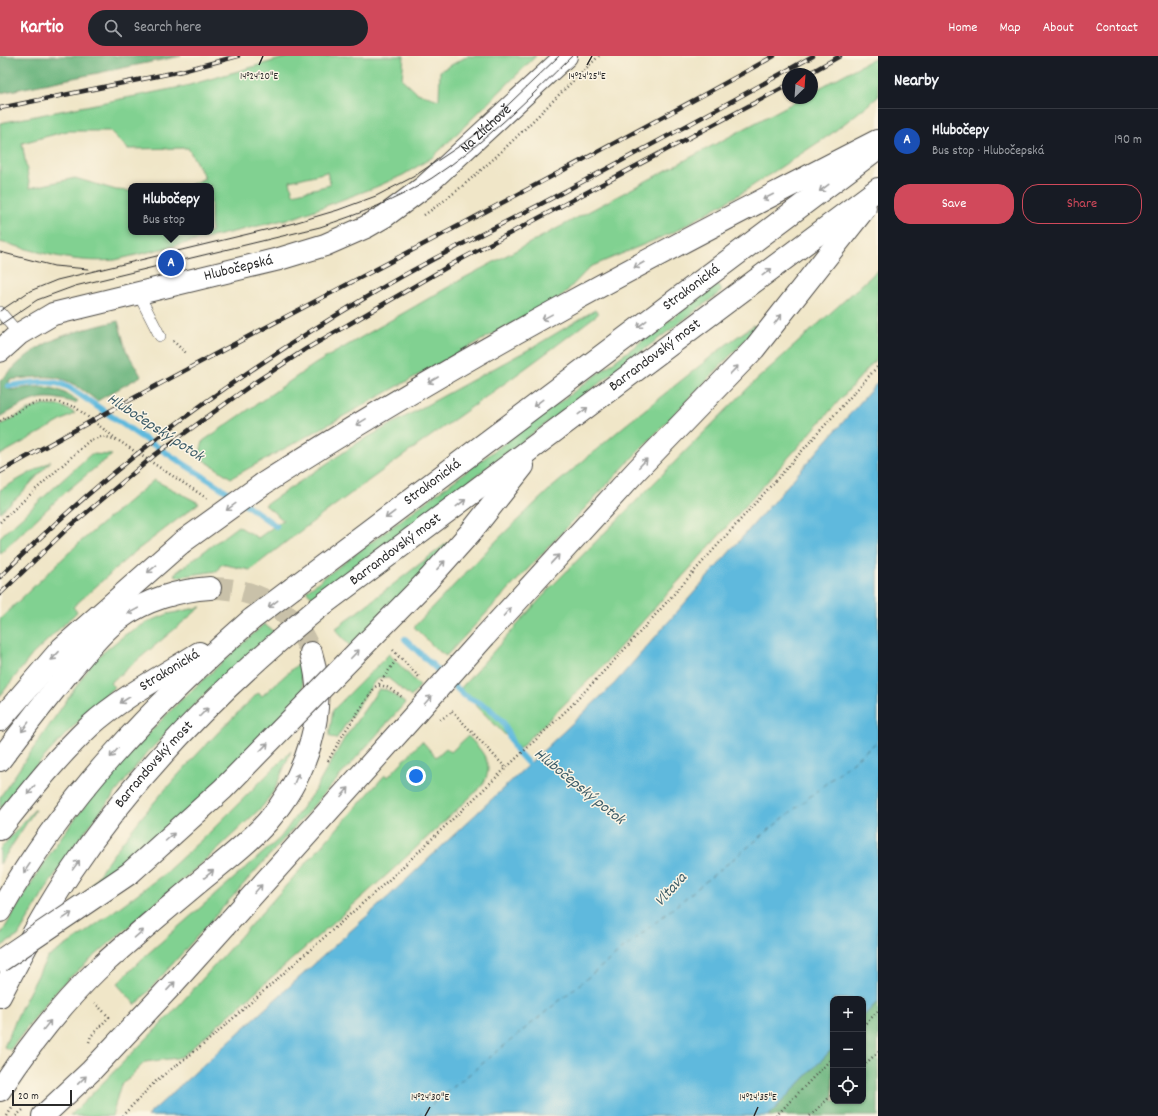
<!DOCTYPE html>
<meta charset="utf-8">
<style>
body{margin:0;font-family:Dekko,sans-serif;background:#20242c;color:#f1f3f6}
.controls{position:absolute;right:12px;bottom:12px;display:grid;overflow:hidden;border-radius:8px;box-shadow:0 1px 3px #0004}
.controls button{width:36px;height:36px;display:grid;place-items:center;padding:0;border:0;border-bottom:1px solid #363941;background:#171b24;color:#f1f3f6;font:20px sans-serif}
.compass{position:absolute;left:782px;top:12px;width:36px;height:36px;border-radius:50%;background:#171b24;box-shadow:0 1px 3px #0004;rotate:25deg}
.scale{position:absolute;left:12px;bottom:10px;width:60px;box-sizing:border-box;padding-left:4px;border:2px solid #2b2b2b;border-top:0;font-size:11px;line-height:14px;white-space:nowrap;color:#2b2b2b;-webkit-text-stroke:3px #fcf5e5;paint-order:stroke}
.you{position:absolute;left:416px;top:720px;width:14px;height:14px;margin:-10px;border:3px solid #fff;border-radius:50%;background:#1a73e8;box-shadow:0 0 0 6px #1a73e833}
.badge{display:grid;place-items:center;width:26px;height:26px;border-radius:50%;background:#d1495b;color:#fff;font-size:13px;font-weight:700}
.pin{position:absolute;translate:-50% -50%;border:2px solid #fff;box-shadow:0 1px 4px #0006}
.popup{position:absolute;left:128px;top:127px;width:86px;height:52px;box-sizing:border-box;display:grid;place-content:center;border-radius:8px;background:#171b24;filter:drop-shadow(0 1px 3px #0005);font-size:13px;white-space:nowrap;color:#9ea1a6}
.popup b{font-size:15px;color:#f1f3f6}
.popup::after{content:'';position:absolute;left:50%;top:100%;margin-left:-8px;border:8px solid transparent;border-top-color:#171b24}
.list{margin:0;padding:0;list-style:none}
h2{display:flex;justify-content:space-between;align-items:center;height:52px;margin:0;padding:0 16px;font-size:17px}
h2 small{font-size:13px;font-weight:400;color:#9ea1a6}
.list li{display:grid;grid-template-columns:26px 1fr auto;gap:12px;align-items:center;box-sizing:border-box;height:64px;padding:0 16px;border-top:1px solid #363941}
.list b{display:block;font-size:15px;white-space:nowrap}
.list p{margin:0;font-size:13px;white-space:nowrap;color:#9ea1a6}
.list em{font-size:13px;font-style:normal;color:#9ea1a6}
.actions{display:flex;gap:8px;padding:12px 16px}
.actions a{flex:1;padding:9px 0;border:1px solid #d1495b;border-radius:16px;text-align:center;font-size:14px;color:#d1495b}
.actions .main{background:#d1495b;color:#fff}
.icon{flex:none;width:22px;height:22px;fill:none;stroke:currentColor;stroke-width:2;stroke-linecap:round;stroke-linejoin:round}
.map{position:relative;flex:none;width:878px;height:1060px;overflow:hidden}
header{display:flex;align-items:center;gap:24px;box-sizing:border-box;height:56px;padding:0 20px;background:#d1495b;color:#fff}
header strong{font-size:19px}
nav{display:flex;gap:22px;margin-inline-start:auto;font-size:14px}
.search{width:280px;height:36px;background:#20242c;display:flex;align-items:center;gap:10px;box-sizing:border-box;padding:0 14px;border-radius:22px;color:#9ea1a6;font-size:15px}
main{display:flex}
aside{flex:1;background:#171b24}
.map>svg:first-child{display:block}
.green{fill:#81d191;stroke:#567e5e;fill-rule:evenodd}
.forest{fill:#68b37b;stroke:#4a6f53}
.water{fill:#5fb9dd;stroke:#457284}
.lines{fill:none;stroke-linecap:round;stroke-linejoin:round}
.stream{stroke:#5fb9dd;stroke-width:6}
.ferry{stroke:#3d5d69;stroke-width:1;stroke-dasharray:5 4;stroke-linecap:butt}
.primary-tunnel{stroke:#c9c1a9;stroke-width:22;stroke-dasharray:22 11;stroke-linecap:butt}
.lane-casing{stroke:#494743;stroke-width:12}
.secondary-casing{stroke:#494743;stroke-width:24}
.primary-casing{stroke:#494743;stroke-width:24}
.path{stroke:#494743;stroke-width:2.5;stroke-dasharray:1 3;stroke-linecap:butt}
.lane{stroke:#fff;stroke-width:11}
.secondary{stroke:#fff;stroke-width:22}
.primary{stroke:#fff;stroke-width:22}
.tram{stroke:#2b2b2b;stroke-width:1}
.rail-casing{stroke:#2b2b2b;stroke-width:4.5}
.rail{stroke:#fcf5e5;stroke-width:3;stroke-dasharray:9;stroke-linecap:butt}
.secondary-bridge-casing{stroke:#494743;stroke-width:24;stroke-linecap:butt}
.primary-bridge-casing{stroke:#494743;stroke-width:24;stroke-linecap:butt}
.secondary-bridge{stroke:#fff;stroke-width:22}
.primary-bridge{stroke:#fff;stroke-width:22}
.oneway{stroke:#a0a0a0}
.ticks{fill:none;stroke:#2b2b2b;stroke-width:1.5}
.labels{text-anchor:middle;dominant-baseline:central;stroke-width:3;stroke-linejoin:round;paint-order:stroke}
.street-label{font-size:15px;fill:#2b2b2b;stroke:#fcf5e5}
.water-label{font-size:16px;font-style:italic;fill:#3d5d69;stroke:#fcf5e5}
.ticks-label{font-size:10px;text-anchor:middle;fill:#2b2b2b;stroke:#fcf5e5;stroke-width:3;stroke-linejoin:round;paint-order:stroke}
</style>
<header>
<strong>Kartio</strong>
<div class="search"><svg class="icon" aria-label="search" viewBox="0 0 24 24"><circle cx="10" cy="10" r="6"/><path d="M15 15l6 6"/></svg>Search here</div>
<nav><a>Home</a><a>Map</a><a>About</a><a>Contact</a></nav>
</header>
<main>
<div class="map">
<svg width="878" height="1060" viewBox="0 0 878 1060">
<rect width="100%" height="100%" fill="#fcf5e5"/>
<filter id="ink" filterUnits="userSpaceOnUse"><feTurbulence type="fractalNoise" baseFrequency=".025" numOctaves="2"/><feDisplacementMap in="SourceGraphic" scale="8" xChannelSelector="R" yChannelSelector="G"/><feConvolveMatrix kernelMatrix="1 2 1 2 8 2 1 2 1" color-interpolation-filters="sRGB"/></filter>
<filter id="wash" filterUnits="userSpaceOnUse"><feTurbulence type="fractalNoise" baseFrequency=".012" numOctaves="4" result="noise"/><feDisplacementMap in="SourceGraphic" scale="16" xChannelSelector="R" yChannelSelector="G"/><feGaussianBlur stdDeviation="0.9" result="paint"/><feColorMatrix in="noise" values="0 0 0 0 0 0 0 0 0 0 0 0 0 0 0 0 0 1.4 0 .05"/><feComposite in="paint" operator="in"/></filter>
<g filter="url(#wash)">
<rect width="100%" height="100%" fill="#f0e6c8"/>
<!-- green -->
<path class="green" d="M291 0H404L402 23 417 37 439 44 440 15 468 0H536L433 101 403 119 376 131 296 161 115 204C74 208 40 196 0 186V67L186 30ZM67 75H110L128 93 188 92 205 122 188 130H211V176H131V135L116 134 75 122 30 132 22 87ZM327 116 330 129 293 138 290 125Z
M878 0V41L831 78 740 138 674 176 590 211 562 240 231 422 199 401 203 385 315 308 464 222 802 42H812V36Z
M878 214V301L603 610 519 693 460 633 550 532 753 327Z
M717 229 722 235 314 542 306 535Z
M595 254 598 258C484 346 363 424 250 514L221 508 217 515 177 521 174 518 238 470 258 482 283 464 265 449 359 386 535 290Z
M754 269 756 271 755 274 632 402 446 600 436 593 414 571 499 482 549 434 623 371 727 288Z
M41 349 61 350 75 357 0 399V369L31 353Z
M91 398 112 399C72 428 36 463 0 498V481Z
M51 405 20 439 0 456V434Z
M154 424 199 447 132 498 73 551 77 556 32 599 0 640V563L79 487Z
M447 487 449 490 350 590 335 573Z
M201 551 110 627 114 631C73 669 35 709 0 753V741L95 603 126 578 148 566 168 558Z
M264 568 274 576 216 627 147 697 79 783 52 823 18 880 0 891V880L35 821 61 781 91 742 127 700 178 647Z
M389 598 420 630 411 641 388 622 381 621 374 626 336 683 329 680 333 654Z
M299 607 304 637 198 745 124 810 86 838C134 763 194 699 258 637L262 640Z
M379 633 387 634 405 647 136 949 117 928 144 901 280 782 315 734 344 683Z
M468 680C484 697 497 710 480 732L388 818 183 1000 177 1002 145 1006 120 1031 112 1060H70L172 957 385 719 388 721 422 685 436 701 446 692 451 696Z
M291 695 275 733 263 750 210 800 67 924 46 947 10 994 4 991 21 952 47 902 86 876 164 818 211 775Z
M34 754H35L0 808V793Z"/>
<!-- forest -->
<path class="forest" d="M0 0H181L0 37Z
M118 265 126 294 141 320 97 345C61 316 53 319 9 324L10 334C38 330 53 327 78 345L75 347C39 336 31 344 0 361V325C12 314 23 301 37 293 61 277 91 272 118 265Z
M878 945V1060H768L833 992V1045H863V961Z"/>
<!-- water -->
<path class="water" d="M878 326V945L863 961V943H833V992L768 1060H147L388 841 615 627Z"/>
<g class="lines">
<!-- stream -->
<path class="stream" d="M9 330C29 327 50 322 69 331L140 380 237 442
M244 447 276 470
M405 583 465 640 489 652 503 666 515 693 533 713"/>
<!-- ferry -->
<path class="ferry" d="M418 1060 878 685"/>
</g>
</g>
<g filter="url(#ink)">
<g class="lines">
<!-- primary-tunnel -->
<path class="primary-tunnel" d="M210 532C257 532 294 552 311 597"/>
<!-- lane casing -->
<g class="lane-casing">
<path id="lane" d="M138 237 160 280
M0 256 19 278"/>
</g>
<!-- secondary casing -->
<g class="secondary-casing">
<g id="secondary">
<path id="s1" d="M0 295 19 278 53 258 279 203 325 189 366 171 385 160 424 131 566 0"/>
<path d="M263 428C460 301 668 192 877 85"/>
<path d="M0 664 62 592 181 487"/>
</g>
</g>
<!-- primary casing -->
<g class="primary-casing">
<g id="primary">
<path d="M427 525 470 477 523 410"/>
<path id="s2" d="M293 532 878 92"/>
<path d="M485 580 637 414 754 293 865 152"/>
<path d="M0 704C24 672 48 641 73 611 88 594 101 576 119 563 145 544 179 534 210 532"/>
<path id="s3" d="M0 773C28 738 57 701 90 670 122 641 163 620 199 597"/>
<path d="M0 855C64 741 155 648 252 563"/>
<path id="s4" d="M0 940C22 897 45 854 72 814 138 715 225 628 317 553L878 133"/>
<path d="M0 1034C28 991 60 950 97 914 128 885 161 858 193 831 218 810 246 790 268 765 307 719 329 656 311 597"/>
<path d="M43 1060 91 1015 172 929 402 673"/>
</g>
</g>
<!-- path -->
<path class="path" d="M581 17 599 0
M424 159C480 121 528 69 576 22
M173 285 186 297
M0 365 29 349 38 346H56L75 351 119 385 208 443
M0 466 89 385 103 380 117 384
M393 594 420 622
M379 628 399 600
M452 655 506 712
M440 664 452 656
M328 705 344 677 375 631C384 626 394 636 402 641
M863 970 878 955
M89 986 91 980 109 961 95 947
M863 1010 878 996
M7 1060 12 1052
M16 1060 23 1054
M122 1060 157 1024 203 989 391 822 570 651 623 595 878 310
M776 1060 833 1001
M810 1060 833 1038"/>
<!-- lane -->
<use href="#lane" class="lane"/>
<!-- secondary -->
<use href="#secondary" class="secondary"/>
<!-- primary -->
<use href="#primary" class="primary"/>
<!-- tram -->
<path class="tram" d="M0 196 54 210 88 213
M0 255 30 235 57 224 294 167 338 154 376 140 413 121 467 85 485 71 559 0
M0 269 37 244 75 230 320 171C359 158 397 144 432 122 484 88 528 43 572 0"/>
<!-- rail casing -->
<g class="rail-casing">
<path id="rail" d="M808 18 840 0
M0 52 182 15 238 0
M0 416C255 272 518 143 774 0
M0 521C111 408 239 316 375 236 428 204 484 177 539 149 631 100 722 51 813 0
M0 538 67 473 156 398 254 327 306 293 456 206 788 29"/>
</g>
<!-- rail -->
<use href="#rail" class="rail"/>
<!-- secondary-bridge casing -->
<g class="secondary-bridge-casing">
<path id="secondary-bridge" d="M181 487 263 428"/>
</g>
<!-- primary-bridge casing -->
<g class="primary-bridge-casing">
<path id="primary-bridge" d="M252 563 293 532
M402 673 485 580
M0 905 130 817 223 733 427 525"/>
</g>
<!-- secondary-bridge -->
<use href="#secondary-bridge" class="secondary-bridge"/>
<!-- primary-bridge -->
<use href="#primary-bridge" class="primary-bridge"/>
</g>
<!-- one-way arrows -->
<defs><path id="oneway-shaft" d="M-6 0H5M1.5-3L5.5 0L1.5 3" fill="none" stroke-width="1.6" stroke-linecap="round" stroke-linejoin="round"/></defs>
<g class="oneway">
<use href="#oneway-shaft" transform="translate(824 132) rotate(143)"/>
<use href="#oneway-shaft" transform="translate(768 141) rotate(153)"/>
<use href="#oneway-shaft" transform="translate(639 209) rotate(150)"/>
<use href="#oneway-shaft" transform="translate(767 216) rotate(-37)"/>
<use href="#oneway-shaft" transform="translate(547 261) rotate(151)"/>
<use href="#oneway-shaft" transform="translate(778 263) rotate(-52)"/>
<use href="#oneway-shaft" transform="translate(642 268) rotate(143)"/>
<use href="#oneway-shaft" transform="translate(734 314) rotate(-46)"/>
<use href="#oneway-shaft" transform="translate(433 324) rotate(150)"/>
<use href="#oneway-shaft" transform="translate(538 347) rotate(143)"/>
<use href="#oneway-shaft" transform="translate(583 355) rotate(-37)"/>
<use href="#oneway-shaft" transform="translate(361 366) rotate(149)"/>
<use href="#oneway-shaft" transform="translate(643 407) rotate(-46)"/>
<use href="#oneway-shaft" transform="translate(461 447) rotate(-37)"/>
<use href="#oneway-shaft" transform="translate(231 451) rotate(144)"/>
<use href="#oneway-shaft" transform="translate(390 459) rotate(143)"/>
<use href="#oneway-shaft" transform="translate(555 503) rotate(-47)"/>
<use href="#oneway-shaft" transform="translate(441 509) rotate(-47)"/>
<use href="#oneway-shaft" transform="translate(152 513) rotate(140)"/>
<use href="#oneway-shaft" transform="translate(273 548) rotate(143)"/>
<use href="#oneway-shaft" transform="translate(133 555) rotate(152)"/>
<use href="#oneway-shaft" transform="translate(507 556) rotate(-48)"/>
<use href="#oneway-shaft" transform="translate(355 598) rotate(-46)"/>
<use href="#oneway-shaft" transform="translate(55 600) rotate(133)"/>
<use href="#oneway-shaft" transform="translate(125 644) rotate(147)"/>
<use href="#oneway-shaft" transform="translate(428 644) rotate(-48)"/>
<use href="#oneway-shaft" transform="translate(204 656) rotate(-46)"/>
<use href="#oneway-shaft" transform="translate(25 671) rotate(127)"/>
<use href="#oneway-shaft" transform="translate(264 691) rotate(-46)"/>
<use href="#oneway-shaft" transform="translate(114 697) rotate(131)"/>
<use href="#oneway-shaft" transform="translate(296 723) rotate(-67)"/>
<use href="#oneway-shaft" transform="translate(31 734) rotate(129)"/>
<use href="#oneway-shaft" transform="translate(345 736) rotate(-48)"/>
<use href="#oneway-shaft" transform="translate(170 781) rotate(-42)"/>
<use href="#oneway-shaft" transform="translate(76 809) rotate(-54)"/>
<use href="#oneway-shaft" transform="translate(27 812) rotate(124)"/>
<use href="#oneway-shaft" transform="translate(209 818) rotate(-40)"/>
<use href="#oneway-shaft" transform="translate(258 833) rotate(-48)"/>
<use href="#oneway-shaft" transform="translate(67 860) rotate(-34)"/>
<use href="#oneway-shaft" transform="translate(139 878) rotate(-41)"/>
<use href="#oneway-shaft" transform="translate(171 930) rotate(-47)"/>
<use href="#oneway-shaft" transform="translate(47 969) rotate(-51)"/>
<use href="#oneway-shaft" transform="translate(82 1024) rotate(-44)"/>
</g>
</g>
<!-- ticks -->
<path class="ticks" d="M259 9 263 0M587 9 592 0M425 1060 430 1051M754 1060 758 1051"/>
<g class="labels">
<!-- street labels -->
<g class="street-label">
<text stroke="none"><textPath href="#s1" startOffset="546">Na Zlíchově</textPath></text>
<text stroke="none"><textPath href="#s1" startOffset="256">Hlubočepská</textPath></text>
<text stroke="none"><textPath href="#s2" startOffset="499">Strakonická</textPath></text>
<text stroke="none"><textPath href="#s4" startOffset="927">Barrandovský most</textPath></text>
<text stroke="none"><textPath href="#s2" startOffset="175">Strakonická</textPath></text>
<text stroke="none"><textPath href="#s4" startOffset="603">Barrandovský most</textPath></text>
<text stroke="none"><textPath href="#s3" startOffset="234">Strakonická</textPath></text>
<text stroke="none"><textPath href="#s4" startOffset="279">Barrandovský most</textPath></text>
</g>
<!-- water labels -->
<g class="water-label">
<text transform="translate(155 372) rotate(33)">Hlubočepský potok</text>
<text transform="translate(579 731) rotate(39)">Hlubočepský potok</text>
<text transform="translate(671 834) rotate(-48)">Vltava</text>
</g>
</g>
<g class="ticks-label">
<text x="259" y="23">14°24'20"E</text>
<text x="587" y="23">14°24'25"E</text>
<text x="430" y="1044">14°24'30"E</text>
<text x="758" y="1044">14°24'35"E</text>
</g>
</svg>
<div class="controls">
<button>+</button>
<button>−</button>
<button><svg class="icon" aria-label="locate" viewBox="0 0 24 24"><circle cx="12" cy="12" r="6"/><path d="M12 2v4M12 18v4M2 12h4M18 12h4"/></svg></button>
</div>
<svg class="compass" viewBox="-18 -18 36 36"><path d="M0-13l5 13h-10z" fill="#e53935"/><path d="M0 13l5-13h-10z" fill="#9ea1a6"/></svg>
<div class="scale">20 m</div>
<div class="you"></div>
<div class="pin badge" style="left:171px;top:207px;background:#1a4fb4">A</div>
<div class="popup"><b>Hlubočepy</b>Bus stop</div>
</div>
<aside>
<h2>Nearby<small></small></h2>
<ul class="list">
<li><span class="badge" style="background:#1a4fb4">A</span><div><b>Hlubočepy</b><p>Bus stop · Hlubočepská</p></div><em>190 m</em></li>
</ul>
<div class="actions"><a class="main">Save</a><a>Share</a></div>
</aside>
</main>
